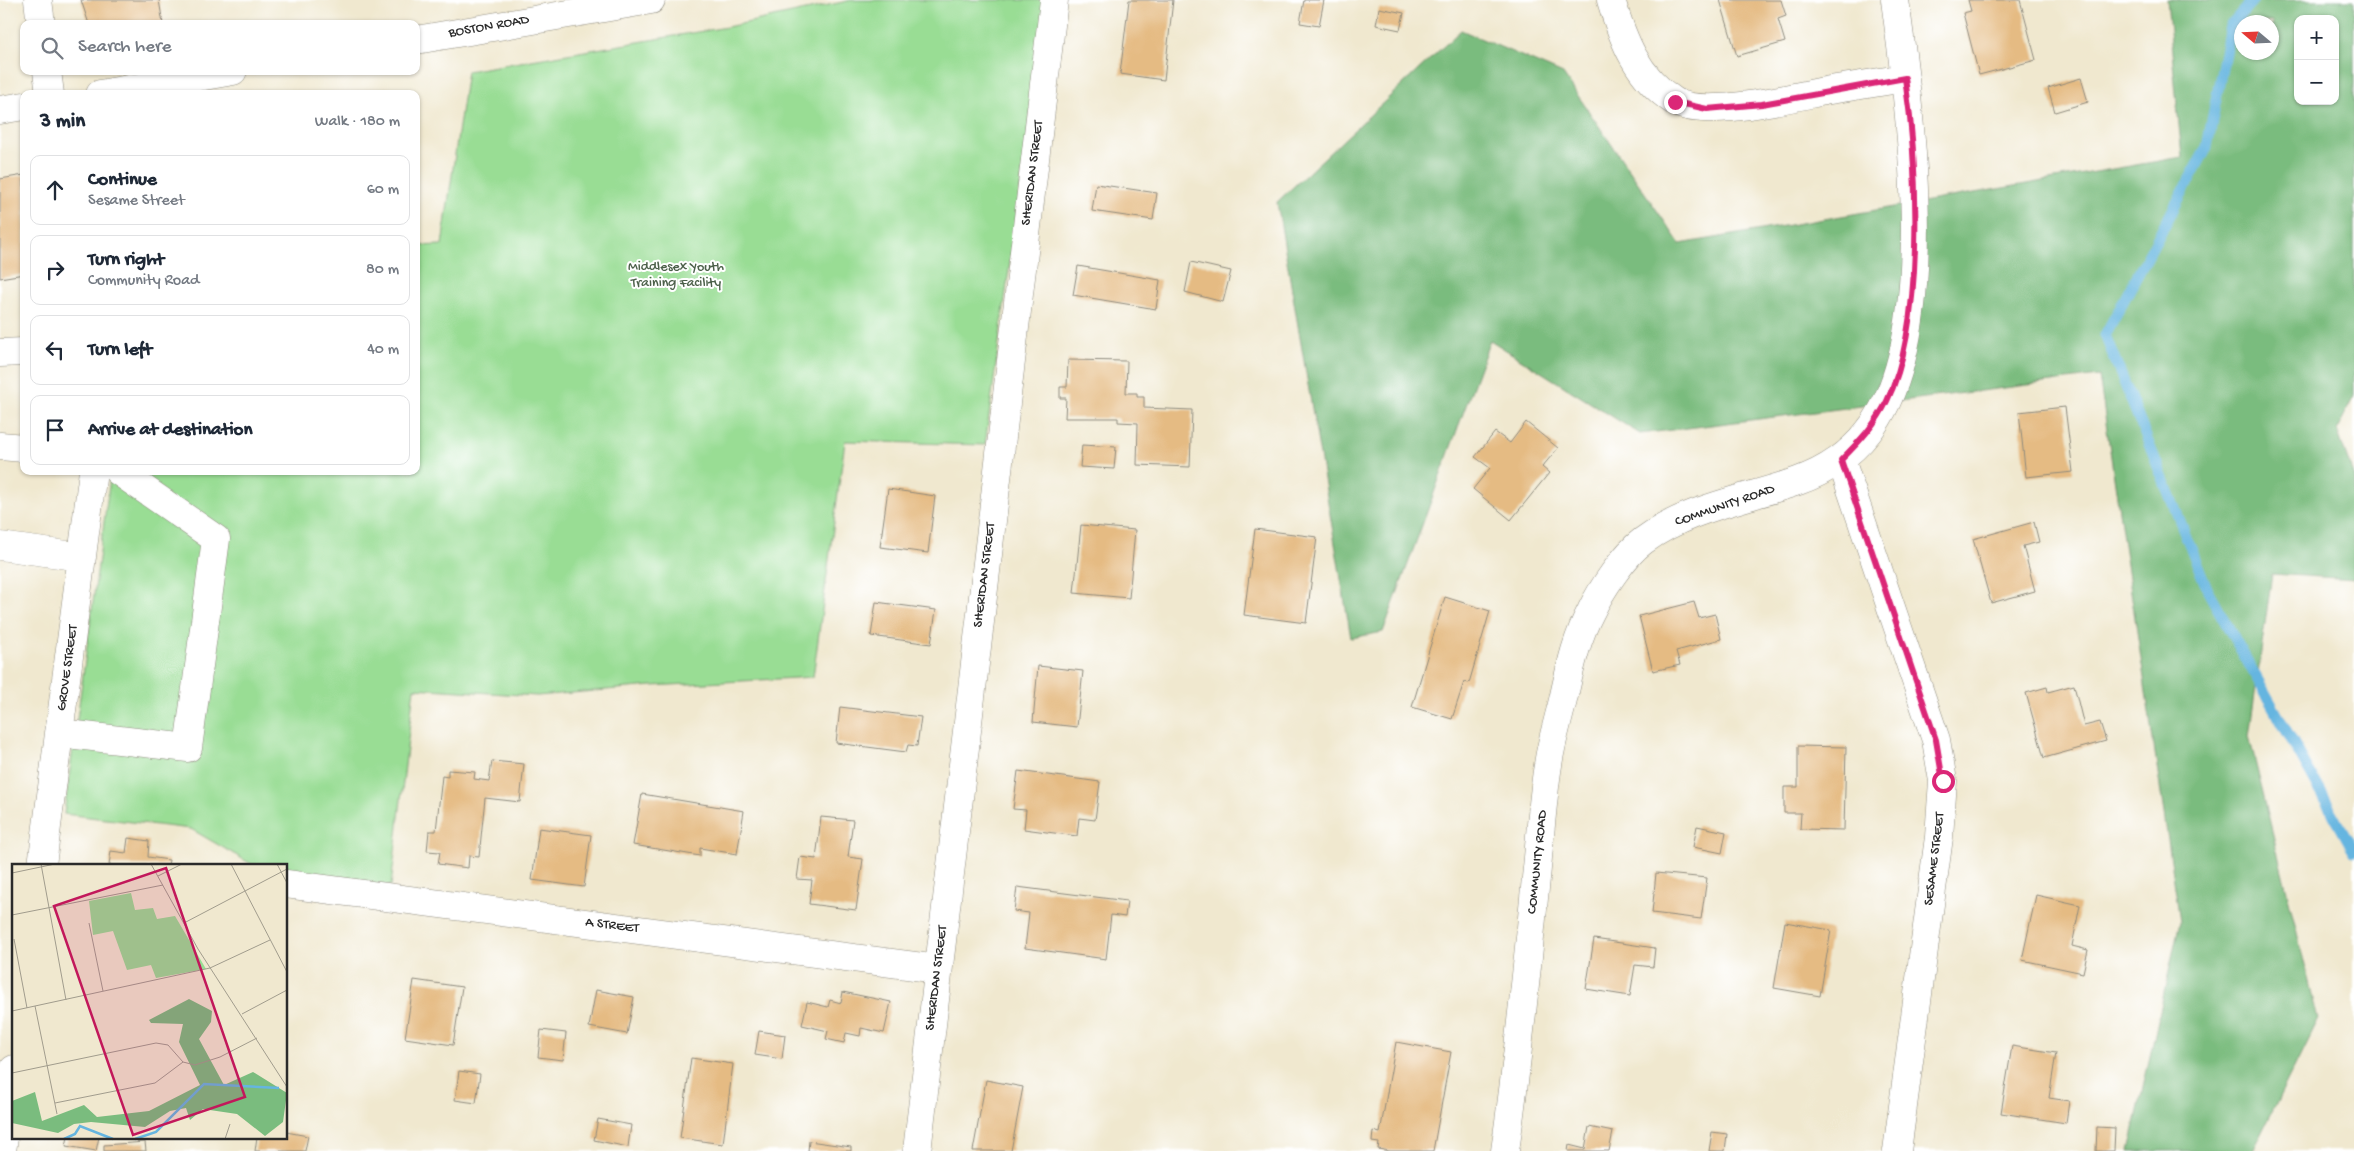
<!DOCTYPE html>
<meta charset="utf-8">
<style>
body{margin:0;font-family:"Gochi Hand",sans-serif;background:#f2f2f3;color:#1f2937}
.controls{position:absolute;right:15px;top:15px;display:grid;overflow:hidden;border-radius:10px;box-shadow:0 1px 4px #0004}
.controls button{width:45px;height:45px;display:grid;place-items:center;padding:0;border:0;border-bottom:1px solid #e0e1e3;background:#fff;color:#1f2937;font:25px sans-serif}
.compass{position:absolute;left:2234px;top:15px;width:45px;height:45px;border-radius:50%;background:#fff;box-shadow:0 1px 4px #0004;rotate:289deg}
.stop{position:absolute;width:15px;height:15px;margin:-11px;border:4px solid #db2777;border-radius:50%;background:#fff}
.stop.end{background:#db2777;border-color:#fff;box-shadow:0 1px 5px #0008}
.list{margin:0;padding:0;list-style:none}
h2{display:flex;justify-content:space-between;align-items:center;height:65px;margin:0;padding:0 20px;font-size:21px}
h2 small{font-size:16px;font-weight:400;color:#747a83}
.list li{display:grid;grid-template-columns:32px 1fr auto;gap:15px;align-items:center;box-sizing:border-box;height:70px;margin:0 10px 10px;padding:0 10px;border:1px solid #e0e1e3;border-radius:10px}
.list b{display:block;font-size:19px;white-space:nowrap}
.list p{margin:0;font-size:16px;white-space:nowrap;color:#747a83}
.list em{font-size:16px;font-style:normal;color:#747a83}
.icon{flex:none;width:28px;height:28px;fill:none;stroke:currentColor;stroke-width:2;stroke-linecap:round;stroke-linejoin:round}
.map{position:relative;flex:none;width:2354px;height:1151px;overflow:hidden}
.search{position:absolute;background:#fff;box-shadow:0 1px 4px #0004;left:20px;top:20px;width:400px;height:55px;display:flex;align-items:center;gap:12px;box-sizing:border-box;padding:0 18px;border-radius:10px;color:#747a83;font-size:19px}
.panel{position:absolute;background:#fff;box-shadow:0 1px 4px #0004;left:20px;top:90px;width:400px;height:385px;border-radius:10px}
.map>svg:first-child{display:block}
.green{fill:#99dd94;stroke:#628460}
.forest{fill:#7abc7e;stroke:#527454;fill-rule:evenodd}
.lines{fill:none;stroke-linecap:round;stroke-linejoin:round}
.stream{stroke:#65b5e0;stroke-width:11}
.building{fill:#e5bb83}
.minor-casing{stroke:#8e8a7d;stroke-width:29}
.major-casing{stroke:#8e8a7d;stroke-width:29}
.minor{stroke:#fff;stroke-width:28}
.major{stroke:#fff;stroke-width:28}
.route{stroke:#db2777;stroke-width:6}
.labels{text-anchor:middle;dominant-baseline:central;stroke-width:4;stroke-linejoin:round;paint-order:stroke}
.street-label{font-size:14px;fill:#2b2b2b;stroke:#fff}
.park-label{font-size:14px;fill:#4c604a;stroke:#fff}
.inset-river{fill:none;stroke:#65b5e0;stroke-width:2.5}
.inset-road{fill:none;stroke:#a19c8d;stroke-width:1}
.view{fill:#c2185b;fill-opacity:0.15;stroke:#c2185b;stroke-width:2.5}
.inset-edge{fill:none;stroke:#2b2b2b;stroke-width:2.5}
</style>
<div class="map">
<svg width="2354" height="1151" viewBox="0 0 2354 1151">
<rect width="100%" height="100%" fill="#fff"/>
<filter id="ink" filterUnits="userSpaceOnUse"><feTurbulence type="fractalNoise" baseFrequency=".02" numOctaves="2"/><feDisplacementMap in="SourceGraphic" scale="10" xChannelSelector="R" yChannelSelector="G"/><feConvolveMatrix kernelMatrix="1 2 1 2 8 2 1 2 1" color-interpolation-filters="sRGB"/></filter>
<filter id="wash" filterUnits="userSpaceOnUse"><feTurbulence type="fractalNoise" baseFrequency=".0096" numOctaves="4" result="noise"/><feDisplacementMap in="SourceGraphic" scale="20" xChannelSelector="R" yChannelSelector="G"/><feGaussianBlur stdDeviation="1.12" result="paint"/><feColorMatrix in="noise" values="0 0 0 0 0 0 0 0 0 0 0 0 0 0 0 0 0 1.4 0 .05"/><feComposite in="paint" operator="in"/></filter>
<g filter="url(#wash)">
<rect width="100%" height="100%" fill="#f0e8cf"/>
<!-- green -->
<path class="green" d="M852 0H1046L985 445 845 441 813 677 652 686 537 696 414 688 391 886 286 874V865H253L191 829 64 814 111 471H416V246L442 245 467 71 727 27Z"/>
<!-- forest -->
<path class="forest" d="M2167 0H2354V396L2337 430 2354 478V579L2272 574 2249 736 2318 1019 2253 1151H2129L2180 921 2099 376 1640 434 1490 340 1383 632 1351 638 1277 202 1461 30 1563 74 1680 244 2182 157ZM2298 19H2335V101H2298ZM2242 22H2272V52H2242Z"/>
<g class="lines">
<!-- stream -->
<path class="stream" d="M2253 0 2230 26 2207 147 2105 335 2209 593 2354 851"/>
</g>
<g id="blocks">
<!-- building -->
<path class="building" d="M81 0H159L163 24H89Z
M1129 0H1173L1164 80 1120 74Z
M1304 0H1324L1319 26 1300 23Z
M1720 0H1781L1786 16 1778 19 1785 42 1737 56Z
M1968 0H2020L2036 60 1979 75 1963 13 1971 11Z
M1379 8 1404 13 1400 30 1376 25Z
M2081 78 2088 102 2055 112 2048 88Z
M24 175V274L0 278V179Z
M1096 184 1157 193 1153 220 1092 211Z
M1191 262 1231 271 1223 302 1185 292Z
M1078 266 1160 280 1156 309 1073 295Z
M1068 360 1127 361 1126 393H1137V397H1144V408L1192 410 1190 467 1137 465 1138 423 1118 422V418H1065L1066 398H1060V387H1067Z
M2065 407 2073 472 2026 477 2019 412Z
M1526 422 1558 448 1542 467 1549 473 1511 520 1473 489 1490 468 1475 457 1495 432 1510 443Z
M1082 445 1116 447 1114 469 1080 467Z
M888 489 935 496 928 553 880 547Z
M2034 522 2039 542 2023 546 2035 591 1991 603 1973 539Z
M1081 525 1135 530 1129 598 1074 593Z
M1255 529 1317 537 1306 623 1244 615Z
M1445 597 1490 611 1469 683 1464 682 1452 719 1412 707Z
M876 602 936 610 931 644 871 636Z
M1694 602 1699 618 1715 614 1721 639 1676 651 1680 665 1653 671 1639 616Z
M1038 666 1083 671 1077 727 1033 722Z
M2074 685 2084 726 2100 722 2106 741 2044 758 2026 693 2047 687 2048 692Z
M840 707 921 717 917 746 908 745 906 752 836 743Z
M1798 746 1846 747 1844 830 1800 829 1801 813H1784V787H1798Z
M492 761 524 764 520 802 485 798 479 857 469 856 468 868 438 864 440 852 427 851 429 831H436L442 776 448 777V770L475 772 474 779 489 781Z
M1018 771 1100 782 1095 820 1079 818 1077 836 1024 829 1026 810 1013 809Z
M642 794 744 811 737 854 700 848V856L633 845Z
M821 817 853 820 848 857 863 859 856 910 809 904 812 880 797 879 800 857 816 859Z
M1697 826 1726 832 1722 853 1693 847Z
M539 828 591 835 584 887 532 880Z
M128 838 149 841 148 857 169 860 168 865H109L111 851 126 853Z
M1656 873 1707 878 1701 919 1652 913Z
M1017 887 1127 901 1125 917 1111 915 1106 959 1025 948 1029 913 1014 911Z
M2036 895 2080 905 2072 946 2088 950 2083 973 2022 960Z
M1785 922 1831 930 1820 996 1774 988Z
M1594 939 1655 948 1653 967 1635 965 1630 996 1586 989Z
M414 980 462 987 453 1045 405 1038Z
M596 990 634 997 627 1034 589 1027Z
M843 992 891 1002 884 1033 861 1028 860 1036 846 1033 844 1043 826 1039 828 1031 802 1025 807 1002 828 1007 830 1000 841 1003Z
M541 1030 566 1033 563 1060 538 1057Z
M759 1031 785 1035 782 1059 755 1055Z
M1396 1042 1451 1052 1433 1151H1390L1378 1149 1379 1143 1372 1142 1373 1131 1380 1133Z
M2012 1046 2056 1053 2049 1098 2069 1101 2066 1123 2001 1113Z
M691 1058 733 1064 723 1144 680 1138Z
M459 1071 480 1074 476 1103 455 1100Z
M986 1080 1023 1087 1011 1151H973Z
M598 1119 631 1125 628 1147 594 1140Z
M1589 1127 1613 1132 1609 1151H1568L1569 1145 1585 1149Z
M2097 1127 2115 1128 2114 1151H2096Z
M286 1132 308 1136 305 1151H255L257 1137H286Z
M1712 1132 1727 1134 1725 1151H1709Z
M68 1137H99L96 1151 66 1146Z
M809 1141 851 1147V1151H808Z
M145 1142 146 1151H104V1145Z"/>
</g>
</g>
<g filter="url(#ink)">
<use href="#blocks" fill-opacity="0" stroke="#8e8a7d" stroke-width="1"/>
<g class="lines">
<!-- minor casing -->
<g class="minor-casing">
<path id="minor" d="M38 0 41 24
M1611 0C1623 40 1637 77 1674 101 1703 120 1796 96 1830 90 1855 86 1880 82 1905 78
M47 71 50 94
M0 353 24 352
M0 446 24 448
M1841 460 1936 740 1943 781 1939 837 1897 1151
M0 546 82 557
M59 733 188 748 216 539 118 471
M42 865 93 471
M286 884 938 969
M2 1151 14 1069
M917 1151 1054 0
M1505 1151C1518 1060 1527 969 1536 878 1540 841 1542 802 1548 765 1551 743 1558 721 1563 700 1570 669 1576 639 1591 611 1601 590 1624 555 1643 541 1687 508 1746 499 1798 481 1826 471 1850 455 1868 432 1942 340 1910 112 1895 0"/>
</g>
<!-- major casing -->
<g class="major-casing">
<path id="major" d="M416 40 651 0
M100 94 233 71
M0 110 24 106"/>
</g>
<!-- minor -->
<use href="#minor" class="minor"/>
<!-- major -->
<use href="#major" class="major"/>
</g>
</g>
<g class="lines" filter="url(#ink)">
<!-- route -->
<path class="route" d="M1675 102 1707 109 1762 104 1905 78C1918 164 1925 323 1887 401 1876 424 1859 442 1841 460L1936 740 1943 781"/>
</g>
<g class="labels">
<!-- street labels -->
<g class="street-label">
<text transform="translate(489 27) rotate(-10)">BOSTON ROAD</text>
<text transform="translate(1033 173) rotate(-83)">SHERIDAN STREET</text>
<text transform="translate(1725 506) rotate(-19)">COMMUNITY ROAD</text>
<text transform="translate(985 575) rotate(-83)">SHERIDAN STREET</text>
<text transform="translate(68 668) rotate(-82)">GROVE STREET</text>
<text transform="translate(1935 859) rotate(-83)">SESAME STREET</text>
<text transform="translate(1538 862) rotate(-84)">COMMUNITY ROAD</text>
<text transform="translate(612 926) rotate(7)">A STREET</text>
<text transform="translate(937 978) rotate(-83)">SHERIDAN STREET</text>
</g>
<!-- park labels -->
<g class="park-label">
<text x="676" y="267">Middlesex Youth<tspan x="676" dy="16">Training Facility</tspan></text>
</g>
</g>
<!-- overview -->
<g transform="translate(12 864)">
<rect width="275" height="275" fill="#f0e8cf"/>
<path d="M119 29 123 46 141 44 145 55 163 52 194 105 144 114 139 101 115 106 101 67 81 71 77 37Z" fill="#99dd94"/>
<path d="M177 135 200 147 199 158 187 175 212 221 241 208 275 229 271 258 253 272 225 250 191 245 178 256 174 244 158 247 133 263 79 258 62 260 46 269 0 259V237L23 228 30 257 72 241 85 253 137 247 188 221 167 178 171 160 139 159 137 156Z" fill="#7abc7e"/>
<path class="inset-river" d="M52 275 63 270 68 262 101 275M123 275 144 268 192 220 267 224"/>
<path class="inset-road" d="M29 0 54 136M139 0 186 85 275 223M219 0 275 108M265 0 275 19M0 9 43 0M146 12 170 0M0 51 151 21M77 59 91 127M172 59 275 5M2 75 15 144M23 142 45 250M0 147 198 104 258 76M230 150 275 126M0 209 144 179 156 181 171 198 183 201 208 193 245 174M43 239 143 219 171 198M213 275 218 260"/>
<path class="view" d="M154 4 233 233 121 271 42 42Z"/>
<rect width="275" height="275" class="inset-edge"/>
</g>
</svg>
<div class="controls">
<button>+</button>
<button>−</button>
</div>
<svg class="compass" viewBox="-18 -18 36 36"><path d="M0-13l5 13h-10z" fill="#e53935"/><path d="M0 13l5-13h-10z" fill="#747a83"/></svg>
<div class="stop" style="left:1943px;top:781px"></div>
<div class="stop end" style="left:1675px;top:102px"></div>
<div class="search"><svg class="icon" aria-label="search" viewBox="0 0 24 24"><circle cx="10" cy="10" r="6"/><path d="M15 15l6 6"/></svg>Search here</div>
<section class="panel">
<h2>3 min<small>Walk · 180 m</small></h2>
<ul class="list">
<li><svg class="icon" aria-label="ahead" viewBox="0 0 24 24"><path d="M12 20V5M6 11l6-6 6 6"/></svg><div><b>Continue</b><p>Sesame Street</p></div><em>60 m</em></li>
<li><svg class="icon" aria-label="right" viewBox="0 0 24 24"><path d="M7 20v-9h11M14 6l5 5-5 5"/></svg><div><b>Turn right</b><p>Community Road</p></div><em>80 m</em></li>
<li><svg class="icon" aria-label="left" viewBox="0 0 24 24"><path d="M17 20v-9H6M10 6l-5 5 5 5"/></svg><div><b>Turn left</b></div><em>40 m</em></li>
<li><svg class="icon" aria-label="arrive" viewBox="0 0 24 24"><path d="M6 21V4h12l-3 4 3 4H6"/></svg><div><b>Arrive at destination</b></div></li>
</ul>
</section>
</div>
